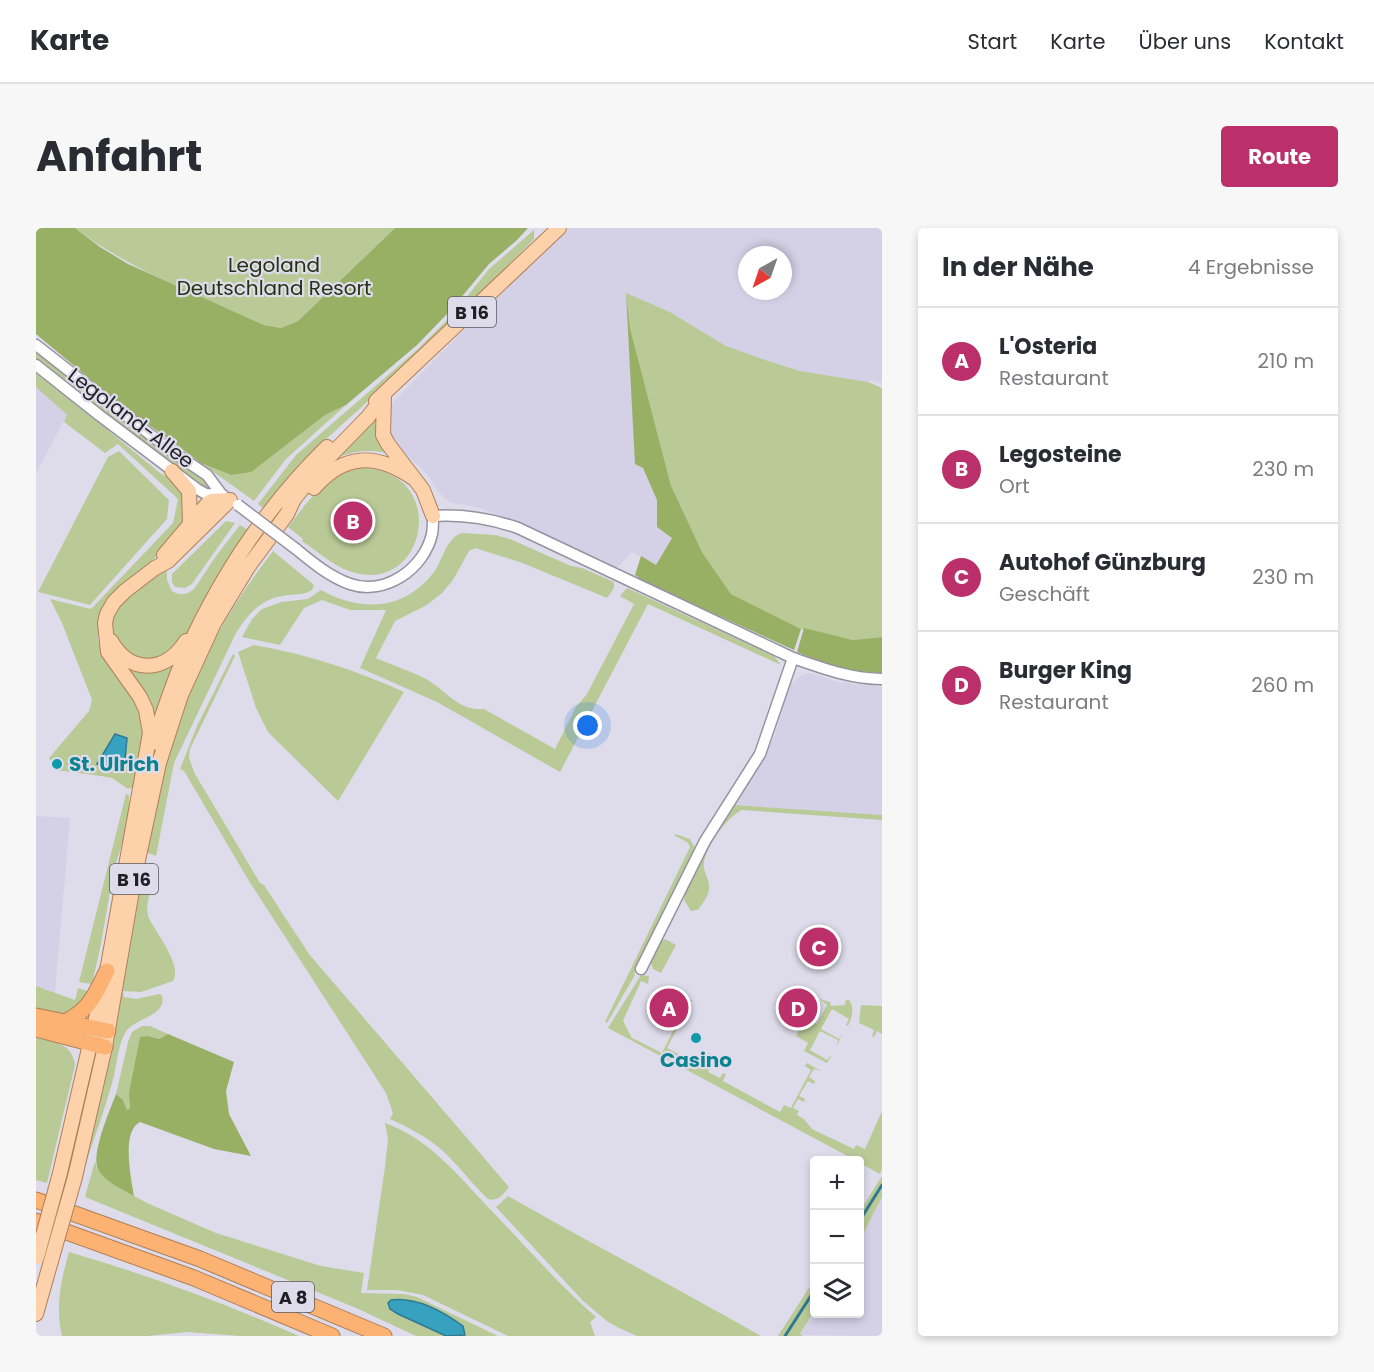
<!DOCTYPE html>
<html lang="de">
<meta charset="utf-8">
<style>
body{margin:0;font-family:Poppins,sans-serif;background:#f7f7f7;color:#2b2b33}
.controls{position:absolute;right:18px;bottom:18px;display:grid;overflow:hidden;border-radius:6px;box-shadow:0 3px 9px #0003}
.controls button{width:54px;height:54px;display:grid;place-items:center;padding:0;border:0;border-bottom:2px solid #e1e1e2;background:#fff;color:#2b2b33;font:30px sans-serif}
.compass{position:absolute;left:702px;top:18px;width:54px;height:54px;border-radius:50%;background:#fff;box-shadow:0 3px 9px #0003;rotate:220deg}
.you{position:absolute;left:552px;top:498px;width:21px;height:21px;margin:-15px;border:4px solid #fff;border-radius:50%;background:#1a73e8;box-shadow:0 0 0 9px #1a73e833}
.badge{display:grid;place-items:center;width:39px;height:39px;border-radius:50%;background:#bb306a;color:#fff;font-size:20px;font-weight:700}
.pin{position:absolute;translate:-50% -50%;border:3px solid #fff;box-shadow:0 2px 6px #0006}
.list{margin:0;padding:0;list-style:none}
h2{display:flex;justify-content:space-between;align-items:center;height:78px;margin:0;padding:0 24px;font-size:26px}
h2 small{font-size:20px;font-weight:400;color:#7c7c81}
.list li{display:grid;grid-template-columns:39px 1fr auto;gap:18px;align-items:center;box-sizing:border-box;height:108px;padding:0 24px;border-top:2px solid #e1e1e2}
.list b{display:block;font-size:22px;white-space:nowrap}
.list p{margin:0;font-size:20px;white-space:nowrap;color:#7c7c81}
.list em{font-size:20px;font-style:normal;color:#7c7c81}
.icon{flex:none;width:33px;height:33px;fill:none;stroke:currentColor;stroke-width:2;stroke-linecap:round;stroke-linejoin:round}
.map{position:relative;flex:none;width:846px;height:1108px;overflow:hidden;border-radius:6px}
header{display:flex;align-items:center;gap:36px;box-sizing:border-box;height:84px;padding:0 30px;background:#fff;border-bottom:2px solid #e1e1e2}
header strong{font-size:28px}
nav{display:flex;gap:33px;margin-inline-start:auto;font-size:21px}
.intro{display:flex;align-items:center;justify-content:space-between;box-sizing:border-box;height:144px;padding:0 36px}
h1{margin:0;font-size:42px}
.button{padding:15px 27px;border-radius:6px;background:#bb306a;color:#fff;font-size:21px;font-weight:700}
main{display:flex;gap:36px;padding:0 36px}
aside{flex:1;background:#fff;border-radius:6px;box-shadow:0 3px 9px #0003}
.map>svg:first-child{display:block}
.built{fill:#d4d0e6;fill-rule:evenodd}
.green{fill:#b9ca97}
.forest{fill:#98b064}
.water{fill:#37a1c0;stroke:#307a91;stroke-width:1.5}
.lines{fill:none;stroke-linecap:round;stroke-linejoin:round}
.stream{stroke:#307a91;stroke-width:3}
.minor-casing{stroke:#9593a0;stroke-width:13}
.major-casing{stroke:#af7f57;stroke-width:16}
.highway-casing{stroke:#af7f57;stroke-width:17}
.minor{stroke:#fff;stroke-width:10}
.major{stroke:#fdd1aa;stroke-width:14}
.highway{stroke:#fcb272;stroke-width:15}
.minor-bridge-casing{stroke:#9593a0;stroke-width:13;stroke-linecap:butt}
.major-bridge-casing{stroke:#af7f57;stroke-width:16;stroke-linecap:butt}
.minor-bridge{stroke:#fff;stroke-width:10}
.major-bridge{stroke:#fdd1aa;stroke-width:14}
.culture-dot{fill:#0f9aa8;stroke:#dedceb;stroke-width:2}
.labels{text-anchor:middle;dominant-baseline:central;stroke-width:4.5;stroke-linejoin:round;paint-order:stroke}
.shield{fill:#dedceb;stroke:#595860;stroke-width:1.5}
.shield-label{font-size:18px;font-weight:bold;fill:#201f24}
.park-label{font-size:20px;fill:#283211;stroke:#dedceb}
.street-label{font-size:20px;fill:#201f24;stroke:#dedceb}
.culture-label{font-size:20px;font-weight:bold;fill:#0d838f;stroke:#dedceb;text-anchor:start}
</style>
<header>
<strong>Karte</strong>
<nav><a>Start</a><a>Karte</a><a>Über uns</a><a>Kontakt</a></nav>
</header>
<div class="intro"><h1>Anfahrt</h1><a class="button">Route</a></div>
<main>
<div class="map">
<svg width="846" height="1108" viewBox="0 0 846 1108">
<rect width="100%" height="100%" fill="#dedceb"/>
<!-- built -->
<path class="built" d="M533 0H846V155L835 152 832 154 764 143 732 133 690 118 634 84 591 66 607 240 622 272 621 299 636 310 620 337 596 324 580 341 486 297 444 280 421 275H415L403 265 391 246 354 211 351 184 359 172 489 40ZM711 27H747V63H711Z
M0 159 31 187 0 245Z
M773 445 802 454 846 459V587L698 577 737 512 754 457 764 448Z
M0 588 34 590 19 764 0 758Z
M846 969V1108L764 1107 778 1083V1086H824V1012Z"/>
<!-- green -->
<path class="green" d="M39 0H359L262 93 245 100 228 97C164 68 96 43 39 0Z
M498 2V11L436 74 352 155 265 234 227 280 222 276 260 227 382 121 417 86 453 41Z
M590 65 634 84 690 118 732 133 764 143 832 154 846 160V409L817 412 765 401 695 366 666 324 635 259 594 100Z
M0 123 142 234 170 252 176 260 174 263 133 236 0 130Z
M0 143 124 245 137 252 151 271 149 291 144 301 107 343 74 367 62 392V412L68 427 100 471 110 498 98 559 92 561 76 550 65 548 20 542 13 530 53 483 56 472 26 395 14 371 55 381 137 295 142 271 82 216 69 225 28 194 31 187 0 159Z
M310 177 250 231 218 273 165 235 195 247 289 187Z
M343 180 355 226C333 220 315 223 295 232Z
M83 223 133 272 131 291 54 377 2 364 72 229Z
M324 240C416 241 391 371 313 343 296 337 281 323 266 313L267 311 252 299C272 273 290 247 324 240Z
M190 293 199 295 156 356 149 360 139 359 136 354V346Z
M204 297 212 302 189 336 146 414 139 423 110 434C103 431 93 428 88 424 86 422 84 418 82 416 59 382 107 357 131 342V352L136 363C145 368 150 367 158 361L180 328Z
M427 305 459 307 474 311 535 338 546 340 578 354V360L571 370 484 334 439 320 433 323 417 352 406 365 391 377 359 393 340 430C356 437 372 442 388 450 410 461 420 483 448 481L519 521 540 479 551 466 598 376 584 368 591 360 738 428 745 437 612 376 524 544 401 474 324 440 350 382H314L286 372 268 380 244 417 206 409 216 391 226 381 245 374 272 371 285 362C325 384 368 383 398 344 407 331 411 308 427 305Z
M237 323 278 357 276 362C268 367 262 366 253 367 227 369 213 384 200 405L138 535 120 628 110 624C121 570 132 516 153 465 173 414 204 366 237 323Z
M218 417C270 426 320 442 368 464L302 573 232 504 220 480 202 424Z
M197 426 199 428 154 521 153 530 159 546 224 655 228 657 273 726 473 959C468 966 462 974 452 971 436 956 423 938 407 923 391 909 374 900 354 891L357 885 350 865 213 653 148 543 144 541 161 498Z
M145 427 117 500 87 433 94 438Z
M90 566 93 567V584L87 613 78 641 65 716 56 756 43 754Z
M698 577 846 587V592L706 582C691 589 671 617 668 634 666 644 675 652 673 662 672 669 666 676 662 682L655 683 648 672 649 665 676 611Z
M639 606 654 611 659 620 598 746 599 747 571 795 569 794 654 619 651 614 639 608Z
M106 647 116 650 111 680 112 688C119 704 147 737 137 753L105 764 87 763 88 769 100 771 123 766 126 767C132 790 95 789 88 807 82 820 81 834 78 848 69 882 56 916 45 950H42L68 855Z
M629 711 640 717 625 745 617 741 615 735 625 714Z
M605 747 613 748 612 756 605 753 587 793 596 810 626 825 653 771 656 772 631 820 665 838 673 825H675L670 835 675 838 672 844 684 850 687 845 690 846 687 853 744 884 748 877 755 880 775 842 769 838 771 835 785 843 778 841 773 849 779 853 778 856 772 853 763 868 769 871 768 874 762 871 757 880 763 883 761 887 768 891 776 901 818 921 820 917 829 921 846 883V941L844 946 824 935V932H819L572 800Z
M0 758 39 772 42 760 54 764C41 788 24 787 0 786Z
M784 771 794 774 795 778 809 777 810 772H813C819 780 816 790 812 798L810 797 813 791 796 781 785 801 803 811 807 805 800 819 802 812 784 803 774 822 791 832 796 827 791 835 768 823 772 815 760 808 766 795 770 797 773 793 781 796 791 777Z
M825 777 846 778V806L841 803 838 809 836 808 838 802 823 795Z
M106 798H114L132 806 123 811 112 808C103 832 92 854 94 880L91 882 87 872 80 866 92 814 96 804Z
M0 810C19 814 36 815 39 837L11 955 0 952Z
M349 895C393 911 420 945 451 978 487 1015 521 1055 560 1089L554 1094 559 1108H472L387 1067 361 1062H331L349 939 352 911Z
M59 933 61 941 82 959 111 975 180 1005 285 1038 328 1045 325 1065 368 1066 381 1069 462 1108H380L320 1080 49 969Z
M846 948V969L824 1012V983Z
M472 968C556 1016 641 1060 725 1108H601L581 1099 572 1094 547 1073 460 979Z
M33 1024C112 1047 188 1075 263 1108H204L151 1104 112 1108H26C19 1079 25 1052 33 1024Z
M778 1052V1083L764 1106 767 1108H742Z"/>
<!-- forest -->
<path class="forest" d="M0 0H39L64 19 92 36 228 97 245 100 262 93 359 0H492L481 12 453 36 413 84 381 117 310 177 289 187 215 244 195 247 165 235 79 172 0 106Z
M590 65 594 100 635 258 666 324 695 366 765 401 758 422 609 354 599 347 605 328 620 337 636 310 621 299V272L607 240 599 236Z
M768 400 817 412 846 409V445C815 445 789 436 761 424Z
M132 806 198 834 190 863 193 886 215 928 178 921 104 894C85 903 95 950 98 968 86 961 71 955 63 943 53 930 74 882 80 866L87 872 91 882 94 880 93 865 104 809 112 808 123 811Z"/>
<!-- water -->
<path class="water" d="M79 506 91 510 88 543 61 536Z
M355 1072C381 1069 406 1083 427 1098L429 1107 410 1108 362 1086 354 1081 352 1075Z"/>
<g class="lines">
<!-- stream -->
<path class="stream" d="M824 992 846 957
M749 1108 778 1063"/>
<!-- minor casing -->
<g class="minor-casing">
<path id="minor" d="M0 117 134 222 171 247 186 267
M0 137 63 187 161 261 170 266 187 267
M260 321C277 335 294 349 314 356 349 368 388 341 396 306 397 301 397 294 397 288 427 286 453 290 482 300L757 430C786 440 815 451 846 451
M605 741 669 613 724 526 757 430"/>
</g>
<!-- major casing -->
<g class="major-casing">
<path id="major" d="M348 168 347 207 352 216 387 262 397 288
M340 173 523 0
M136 243 153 263 154 296
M278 260C308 225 340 225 377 250
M128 327 172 275 176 273 194 272
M75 413C94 447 130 445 150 413
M117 515C127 485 137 454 150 425 184 349 232 277 291 219
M24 945 71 743 114 505 110 482 104 469 72 424 69 395 71 386 78 374 89 363 119 340 132 333 194 272
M39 949 69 819 98 651 123 535 145 467 178 395 212 339 251 286 258 271 291 231 332 189 348 168
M0 1086 15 1033"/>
</g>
<!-- highway casing -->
<g class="highway-casing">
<path id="highway" d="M0 788 72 803
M31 793C55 780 59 766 71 743
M0 801 69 819
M0 972 164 1031 348 1108
M0 993 158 1050 296 1108"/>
</g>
<!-- minor -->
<use href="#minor" class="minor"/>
<!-- major -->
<use href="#major" class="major"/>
<!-- highway -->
<use href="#highway" class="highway"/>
<!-- minor-bridge casing -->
<g class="minor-bridge-casing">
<path id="minor-bridge" d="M202 277 260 321"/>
</g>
<!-- major-bridge casing -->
<g class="major-bridge-casing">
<path id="major-bridge" d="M1 1029 24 945
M15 1033 39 949"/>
</g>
<!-- minor-bridge -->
<use href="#minor-bridge" class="minor-bridge"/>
<!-- major-bridge -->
<use href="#major-bridge" class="major-bridge"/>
</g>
<!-- markers -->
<g class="culture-dot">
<circle cx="21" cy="536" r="6"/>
<circle cx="660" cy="810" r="6"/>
</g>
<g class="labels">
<!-- shield labels -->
<g class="shield">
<rect x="412" y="69" width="48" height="30" rx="4.5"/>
<rect x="74" y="636" width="48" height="30" rx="4.5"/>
<rect x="236" y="1054" width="42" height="30" rx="4.5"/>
</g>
<g class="shield-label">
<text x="436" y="84">B 16</text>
<text x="98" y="651">B 16</text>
<text x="257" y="1069">A 8</text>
</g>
<!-- park labels -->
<g class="park-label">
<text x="238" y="37">Legoland<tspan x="238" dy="23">Deutschland Resort</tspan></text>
</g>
<!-- street labels -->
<g class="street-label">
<text transform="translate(95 190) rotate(37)">Legoland-Allee</text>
</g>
<!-- culture labels -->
<g class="culture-label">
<text x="33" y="536">St. Ulrich</text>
<text x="660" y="832" text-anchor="middle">Casino</text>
</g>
</g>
</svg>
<div class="controls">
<button>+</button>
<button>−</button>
<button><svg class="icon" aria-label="layers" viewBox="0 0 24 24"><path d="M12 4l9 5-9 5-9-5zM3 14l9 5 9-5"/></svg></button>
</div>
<svg class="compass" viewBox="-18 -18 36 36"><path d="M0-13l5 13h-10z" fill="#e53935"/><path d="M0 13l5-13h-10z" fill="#7c7c81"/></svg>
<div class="you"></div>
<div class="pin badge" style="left:633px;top:780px">A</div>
<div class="pin badge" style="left:317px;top:293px">B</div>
<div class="pin badge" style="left:783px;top:719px">C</div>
<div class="pin badge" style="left:762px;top:780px">D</div>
</div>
<aside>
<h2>In der Nähe<small>4 Ergebnisse</small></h2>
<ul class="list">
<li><span class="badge">A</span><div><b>L'Osteria</b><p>Restaurant</p></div><em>210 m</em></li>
<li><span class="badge">B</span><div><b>Legosteine</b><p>Ort</p></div><em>230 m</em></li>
<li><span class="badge">C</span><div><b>Autohof Günzburg</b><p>Geschäft</p></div><em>230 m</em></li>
<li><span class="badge">D</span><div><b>Burger King</b><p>Restaurant</p></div><em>260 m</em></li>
</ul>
</aside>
</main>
